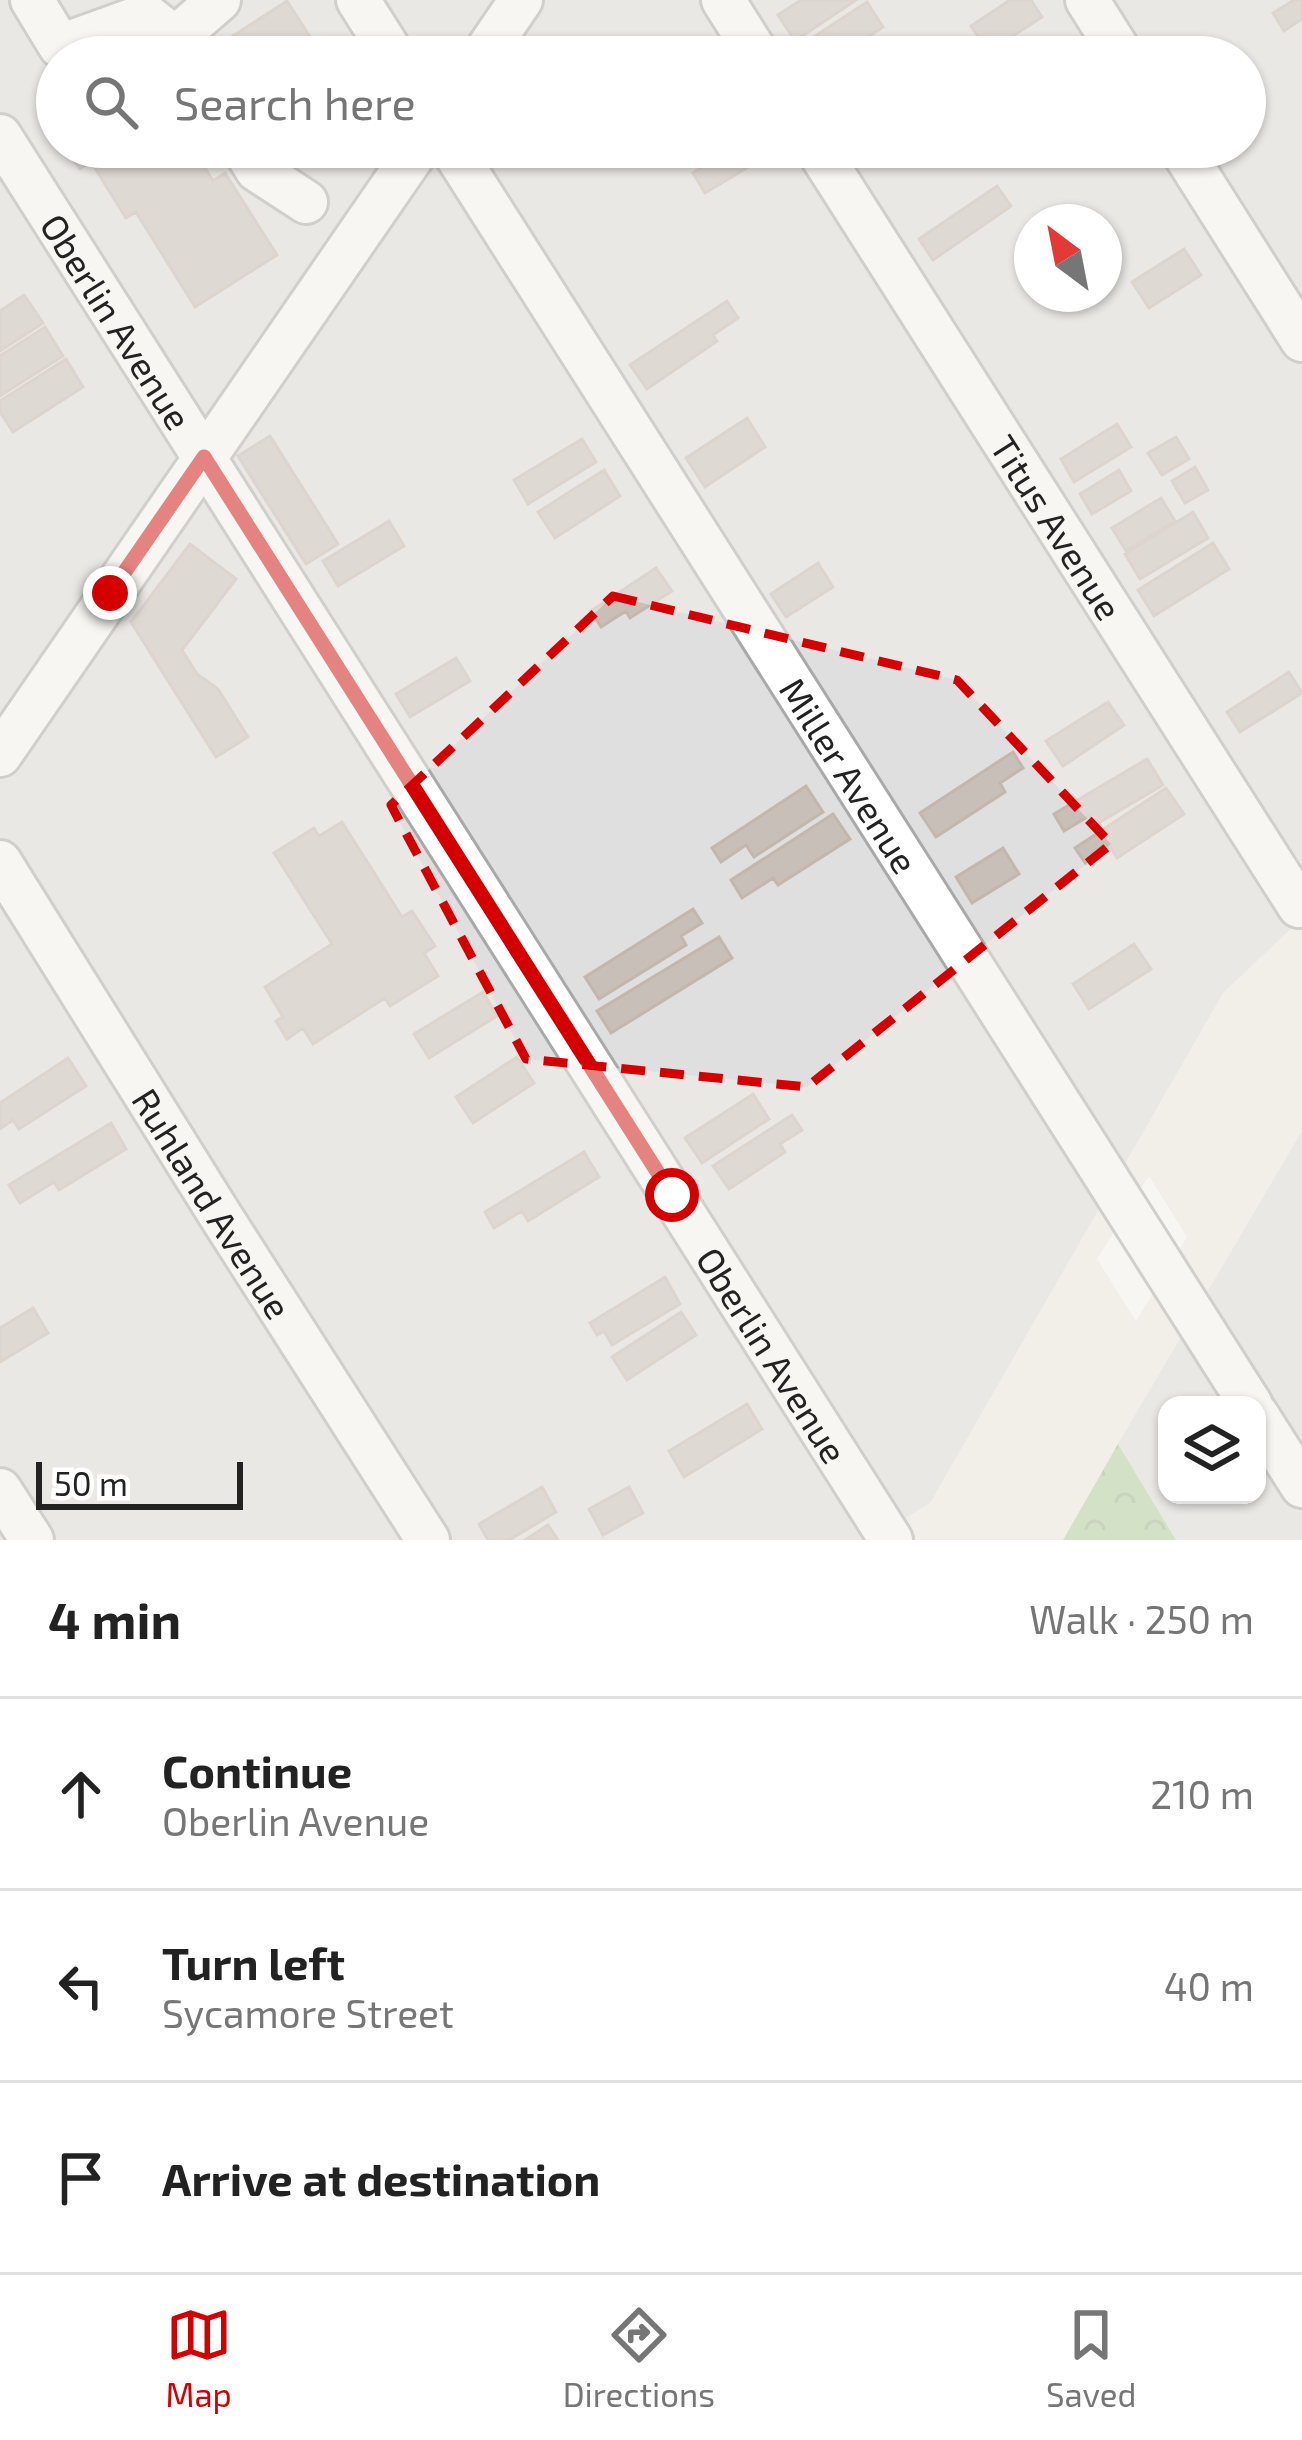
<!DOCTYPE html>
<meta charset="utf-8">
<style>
body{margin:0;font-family:"Exo 2",sans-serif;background:#f6f6f6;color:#222}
.controls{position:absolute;right:36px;bottom:36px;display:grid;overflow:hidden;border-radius:24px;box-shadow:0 3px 9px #0004}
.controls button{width:108px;height:108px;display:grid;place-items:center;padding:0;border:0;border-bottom:3px solid #e0e0e0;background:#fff;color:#222;font:60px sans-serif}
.compass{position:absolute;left:1014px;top:204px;width:108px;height:108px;border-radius:50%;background:#fff;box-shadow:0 3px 9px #0004;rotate:328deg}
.scale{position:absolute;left:36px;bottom:30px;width:207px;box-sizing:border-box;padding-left:12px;border:6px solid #222;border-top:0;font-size:33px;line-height:42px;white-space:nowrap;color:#222;-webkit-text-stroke:9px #fff;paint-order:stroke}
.stop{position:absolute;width:36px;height:36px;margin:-27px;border:9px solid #d40000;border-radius:50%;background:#fff}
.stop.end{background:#d40000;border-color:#fff;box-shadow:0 3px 12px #0008}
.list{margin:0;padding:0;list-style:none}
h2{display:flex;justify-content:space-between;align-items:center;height:156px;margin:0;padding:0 48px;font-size:51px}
h2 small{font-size:39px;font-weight:400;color:#767676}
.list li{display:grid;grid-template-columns:78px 1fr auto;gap:36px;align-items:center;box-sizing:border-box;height:192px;padding:0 48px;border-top:3px solid #e0e0e0}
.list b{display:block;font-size:45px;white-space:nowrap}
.list p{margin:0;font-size:39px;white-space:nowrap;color:#767676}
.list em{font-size:39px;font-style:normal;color:#767676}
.icon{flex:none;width:66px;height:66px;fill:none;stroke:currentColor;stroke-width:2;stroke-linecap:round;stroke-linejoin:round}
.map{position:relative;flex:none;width:1302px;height:1540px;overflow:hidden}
.search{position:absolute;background:#fff;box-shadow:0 3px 9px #0004;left:36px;right:36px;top:36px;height:132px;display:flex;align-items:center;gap:30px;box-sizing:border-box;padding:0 42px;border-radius:66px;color:#767676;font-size:45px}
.sheet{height:732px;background:#fff}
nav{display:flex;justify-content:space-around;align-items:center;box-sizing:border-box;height:168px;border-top:3px solid #e0e0e0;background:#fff;font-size:33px;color:#767676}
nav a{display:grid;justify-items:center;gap:6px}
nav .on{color:#d40000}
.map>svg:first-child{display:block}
.residential{fill:#e0dfdf;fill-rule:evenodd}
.forest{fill:url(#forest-crowns)}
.pier{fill:#fff}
.building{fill:#c7bfb8;stroke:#c4b6ab;stroke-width:3}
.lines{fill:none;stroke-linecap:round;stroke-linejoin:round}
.minor-casing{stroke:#a9a9a9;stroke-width:48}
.minor{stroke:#fff;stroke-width:42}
.route{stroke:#d40000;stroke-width:15}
.marked{fill:none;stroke:#d40000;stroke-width:9;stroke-dasharray:24 15;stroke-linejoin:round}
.labels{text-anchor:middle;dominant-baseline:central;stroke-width:9;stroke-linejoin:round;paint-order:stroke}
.street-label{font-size:36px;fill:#222;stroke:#fff}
</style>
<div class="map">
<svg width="1302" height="1540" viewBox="0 0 1302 1540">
<defs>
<pattern id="forest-crowns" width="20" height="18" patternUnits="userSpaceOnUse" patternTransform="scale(3)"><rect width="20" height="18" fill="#add19e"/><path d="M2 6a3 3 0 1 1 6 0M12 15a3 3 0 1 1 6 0" fill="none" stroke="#95b388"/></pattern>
</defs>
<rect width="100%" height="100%" fill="#f2efe9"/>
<!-- residential -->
<path class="residential" d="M0 0H1302V918L1223 993 930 1503 869 1540H0ZM57 57H1245V147H57ZM1032 222H1104V294H1032Z
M1302 1131V1540H1176L1118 1444ZM1167 1405H1257V1495H1167Z"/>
<!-- forest -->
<path class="forest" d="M1118 1444 1176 1540H1063Z"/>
<!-- pier -->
<path class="pier" d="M1149 1176 1187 1237 1136 1321 1097 1259Z"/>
<!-- building -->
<path class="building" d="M801 0H856L795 41 778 15Z
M1010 0H1031L1042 17 988 52 971 26Z
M1294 0H1302V19L1284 31 1273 13Z
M287 1 323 57H227L219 45Z
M867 2 883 27 837 57H808L800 46Z
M65 147H222L226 154 205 168 213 181 225 173 277 255 195 307 136 212 126 218 91 162 80 169Z
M284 147H348V148L325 162 319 153 297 167Z
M724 147H759L765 157 705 193 693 173 710 162 707 157Z
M997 186 1011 206 933 260 919 239Z
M1184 249 1201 275 1149 308 1132 282Z
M24 295 43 323 0 351V311Z
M727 301 738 318 713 335 717 341 647 389 630 365Z
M45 327 63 356 0 396V356Z
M66 359 83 387 13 432 0 412V401Z
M747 418 765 447 705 487 686 458Z
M1117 424 1131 447 1074 482 1061 459Z
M270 436 338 544 306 564 238 456Z
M1176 437 1189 459 1162 475 1148 453Z
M582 439 596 462 528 504 514 480Z
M1195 467 1208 490 1185 503 1172 481Z
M604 470 620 496 555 538 538 512Z
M1119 470 1131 491 1092 514 1080 494Z
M1161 498 1175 521 1126 551 1112 528Z
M1193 512 1208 538 1140 579 1125 554Z
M389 521 404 546 338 586 323 561Z
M1213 543 1229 569 1154 616 1138 590Z
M190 544 236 579 182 650 197 674 218 689 248 737 216 757 131 622Z
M818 563 833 587 786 617 771 594Z
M656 568 672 591 630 618 626 611 601 627 591 611Z
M456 658 470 681 410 717 396 694Z
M1289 672 1302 693 1240 732 1227 712Z
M1108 702 1124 725 1063 766 1046 741Z
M1013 752 1023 768 1000 783 1005 792 936 837 920 813Z
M1147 759 1163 785 1095 825 1089 816 1064 831 1054 814Z
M806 786 823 812 754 857 746 845 721 862 712 848Z
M1166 788 1184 814 1117 858 1111 848 1086 864 1075 848Z
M833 814 850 839 778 885 773 878 742 898 731 880Z
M342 822 402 917 412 911 435 946 424 953 438 976 390 1006 385 998 313 1044 303 1028 287 1039 276 1021 283 1017 265 987 332 944 274 853 314 828 319 836Z
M1003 848 1019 874 972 903 956 877Z
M693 909 702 923 681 936 686 945 599 999 585 977Z
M719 937 732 958 611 1033 597 1011Z
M1134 944 1151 969 1089 1009 1073 984Z
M483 992 497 1016 429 1058 414 1034Z
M517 1057 534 1083 473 1123 456 1097Z
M68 1058 86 1086 19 1129 13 1120 0 1129V1103Z
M753 1094 769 1119 702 1163 685 1138Z
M792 1115 802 1130 780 1144 785 1152 729 1189 713 1166Z
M111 1123 126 1149 59 1190 54 1182 20 1203 9 1185Z
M584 1152 599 1177 528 1221 522 1211 494 1228 485 1212Z
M665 1277 680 1304 612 1345 604 1331 597 1335 590 1323Z
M33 1308 48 1333 0 1362V1328Z
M681 1312 696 1335 627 1380 612 1357Z
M747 1404 762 1429 684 1477 669 1451Z
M542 1487 556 1512 509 1540H488L479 1524Z
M629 1487 643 1513 603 1535 589 1509Z
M548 1525 558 1540H525Z"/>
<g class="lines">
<!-- minor casing -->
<g class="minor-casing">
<g id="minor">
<path d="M32 0 60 46 146 15 175 38 187 57"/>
<path d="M358 0 394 57"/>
<path d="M723 0 759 57"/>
<path d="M1087 0 1123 57"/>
<path d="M175 38 219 0"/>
<path d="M482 57 521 0"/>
<path id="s1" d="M0 136 891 1540"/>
<path d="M243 147 257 170 306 202"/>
<path id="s2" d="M451 147 1251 1405"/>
<path id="s3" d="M816 147 1299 906"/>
<path d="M1180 147 1302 340"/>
<path d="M0 755 419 147"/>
<path id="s4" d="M0 862 220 1215 428 1540"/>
<path d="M1257 1415 1302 1486"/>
<path d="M0 1490 32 1540"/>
</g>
</g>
<!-- minor -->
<use href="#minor" class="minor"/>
</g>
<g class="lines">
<!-- route -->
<path class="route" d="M110 593 204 457 672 1195"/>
</g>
<!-- marked area -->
<path d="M0 0H1302V1540H0ZM613 596 957 680 1111 844 807 1087 526 1059 391 805Z" fill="#f2efe9" fill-opacity=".55" fill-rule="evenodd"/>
<path class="marked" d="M613 596 957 680 1111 844 807 1087 526 1059 391 805Z"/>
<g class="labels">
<!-- street labels -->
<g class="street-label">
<text stroke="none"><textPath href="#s1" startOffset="219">Oberlin Avenue</textPath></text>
<text stroke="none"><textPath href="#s3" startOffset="450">Titus Avenue</textPath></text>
<text stroke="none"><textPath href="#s2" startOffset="744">Miller Avenue</textPath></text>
<text stroke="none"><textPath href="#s4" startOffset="402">Ruhland Avenue</textPath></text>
<text stroke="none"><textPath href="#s1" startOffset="1443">Oberlin Avenue</textPath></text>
</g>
</g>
</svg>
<div class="controls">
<button><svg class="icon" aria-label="layers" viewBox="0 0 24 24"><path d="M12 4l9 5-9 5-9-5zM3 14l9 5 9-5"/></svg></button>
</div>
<svg class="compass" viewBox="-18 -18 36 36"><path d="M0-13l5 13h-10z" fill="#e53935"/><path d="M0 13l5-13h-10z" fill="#767676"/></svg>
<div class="scale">50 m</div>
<div class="stop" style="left:672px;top:1195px"></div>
<div class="stop end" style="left:110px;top:593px"></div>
<div class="search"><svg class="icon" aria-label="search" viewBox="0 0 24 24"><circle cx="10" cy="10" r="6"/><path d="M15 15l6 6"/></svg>Search here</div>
</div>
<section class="sheet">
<h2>4 min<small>Walk · 250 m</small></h2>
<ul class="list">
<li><svg class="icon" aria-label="ahead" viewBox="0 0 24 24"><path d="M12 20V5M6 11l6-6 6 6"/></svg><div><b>Continue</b><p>Oberlin Avenue</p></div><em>210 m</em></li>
<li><svg class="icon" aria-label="left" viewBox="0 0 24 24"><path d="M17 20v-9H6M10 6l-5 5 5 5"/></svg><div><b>Turn left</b><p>Sycamore Street</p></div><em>40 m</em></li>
<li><svg class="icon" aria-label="arrive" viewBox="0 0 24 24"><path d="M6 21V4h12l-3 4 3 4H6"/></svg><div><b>Arrive at destination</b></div></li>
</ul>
</section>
<nav>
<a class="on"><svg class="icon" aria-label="map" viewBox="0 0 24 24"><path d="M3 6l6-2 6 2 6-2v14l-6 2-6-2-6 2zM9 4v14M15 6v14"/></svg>Map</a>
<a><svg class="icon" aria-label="directions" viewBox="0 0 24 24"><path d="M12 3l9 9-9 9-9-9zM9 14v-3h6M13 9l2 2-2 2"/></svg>Directions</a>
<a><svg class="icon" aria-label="saved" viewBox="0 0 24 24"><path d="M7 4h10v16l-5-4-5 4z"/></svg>Saved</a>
</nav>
